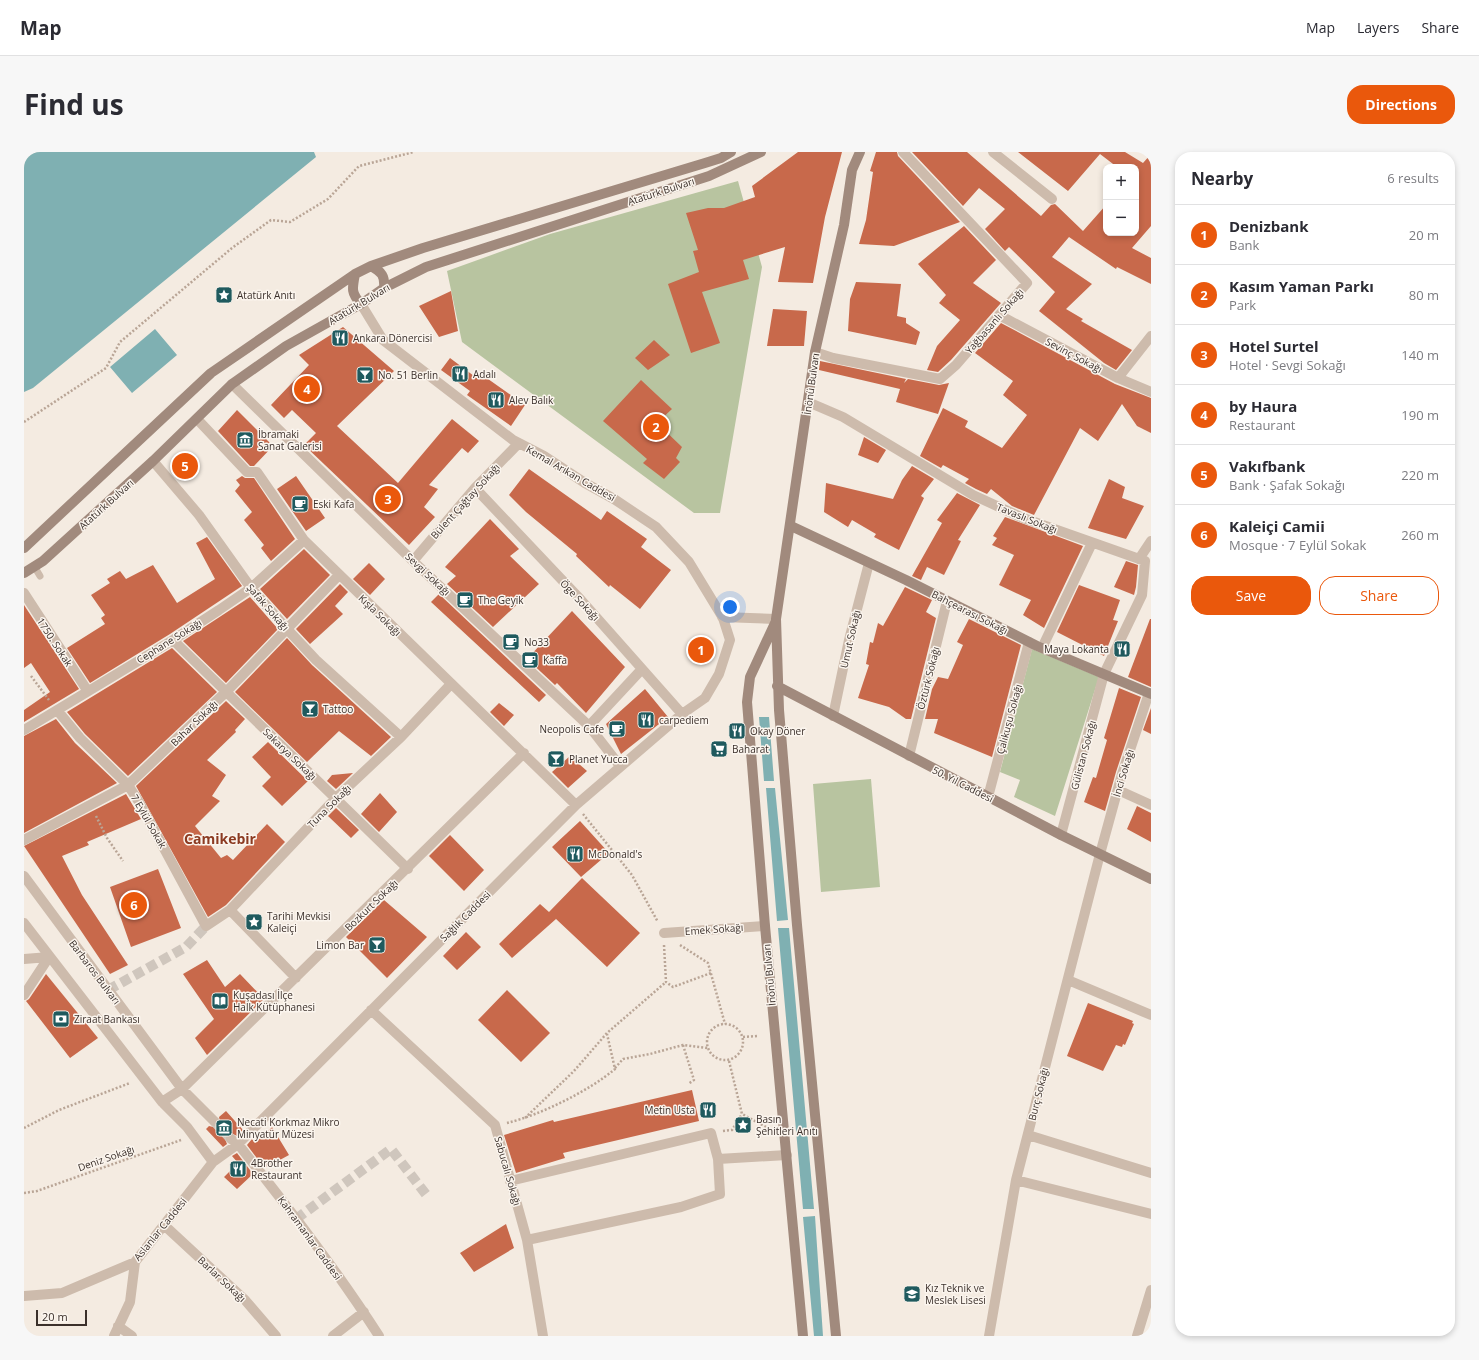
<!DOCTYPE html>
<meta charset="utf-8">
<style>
body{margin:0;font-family:"Open Sans",sans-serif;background:#f7f7f7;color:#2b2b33}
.controls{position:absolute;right:12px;top:12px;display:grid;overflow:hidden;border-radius:8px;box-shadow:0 2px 6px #0003}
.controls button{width:36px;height:36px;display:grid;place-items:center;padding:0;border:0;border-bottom:1px solid #e1e1e2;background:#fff;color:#2b2b33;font:20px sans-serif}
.scale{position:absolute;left:12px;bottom:10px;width:51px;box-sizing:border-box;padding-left:4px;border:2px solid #3b302b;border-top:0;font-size:11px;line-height:14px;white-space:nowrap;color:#3b302b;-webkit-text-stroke:3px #fbf5ee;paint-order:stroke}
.you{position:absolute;left:706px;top:455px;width:14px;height:14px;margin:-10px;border:3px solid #fff;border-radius:50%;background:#1a73e8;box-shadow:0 0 0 6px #1a73e833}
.badge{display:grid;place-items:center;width:26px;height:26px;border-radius:50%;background:#ea580c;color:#fff;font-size:13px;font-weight:700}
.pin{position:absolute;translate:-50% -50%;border:2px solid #fff;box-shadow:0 1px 4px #0006}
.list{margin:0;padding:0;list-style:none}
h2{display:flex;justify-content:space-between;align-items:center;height:52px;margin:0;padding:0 16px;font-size:17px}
h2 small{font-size:13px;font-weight:400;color:#7c7c81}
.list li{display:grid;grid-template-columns:26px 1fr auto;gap:12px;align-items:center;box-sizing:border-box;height:60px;padding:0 16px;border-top:1px solid #e1e1e2}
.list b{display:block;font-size:15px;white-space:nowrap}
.list p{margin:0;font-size:13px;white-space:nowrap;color:#7c7c81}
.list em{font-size:13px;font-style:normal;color:#7c7c81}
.actions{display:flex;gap:8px;padding:12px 16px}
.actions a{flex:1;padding:9px 0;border:1px solid #ea580c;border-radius:16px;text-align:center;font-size:14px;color:#ea580c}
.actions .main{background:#ea580c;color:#fff}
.map{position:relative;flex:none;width:1127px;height:1184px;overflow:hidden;border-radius:16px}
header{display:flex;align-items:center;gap:24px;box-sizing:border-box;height:56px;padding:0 20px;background:#fff;border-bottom:1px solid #e1e1e2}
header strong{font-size:19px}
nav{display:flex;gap:22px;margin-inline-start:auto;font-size:14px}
.intro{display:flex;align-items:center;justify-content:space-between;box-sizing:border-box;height:96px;padding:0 24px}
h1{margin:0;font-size:28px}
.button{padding:10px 18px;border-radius:16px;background:#ea580c;color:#fff;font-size:14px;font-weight:700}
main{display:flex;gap:24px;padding:0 24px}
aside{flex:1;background:#fff;border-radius:16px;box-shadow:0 2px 6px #0003}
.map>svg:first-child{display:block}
.green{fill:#b8c4a0}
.water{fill:#7fb0b2}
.building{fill:#c8694b}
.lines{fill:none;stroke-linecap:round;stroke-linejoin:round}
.street-tunnel{stroke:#cfc6bd;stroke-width:10;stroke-dasharray:10 5;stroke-linecap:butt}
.path{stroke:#b9a596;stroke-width:2.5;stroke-dasharray:2 2;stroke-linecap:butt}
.lane{stroke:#cdbbac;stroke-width:7}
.street{stroke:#cdbbac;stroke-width:10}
.secondary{stroke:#a18a7d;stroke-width:10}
.labels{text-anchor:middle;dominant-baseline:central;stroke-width:3;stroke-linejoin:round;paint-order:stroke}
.street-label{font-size:10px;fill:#3b302b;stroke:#fbf5ee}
.poi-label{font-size:10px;fill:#3b302b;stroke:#fbf5ee;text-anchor:start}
.district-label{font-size:14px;font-weight:bold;fill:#8c3b22;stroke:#fbf5ee}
</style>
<header>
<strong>Map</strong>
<nav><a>Map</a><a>Layers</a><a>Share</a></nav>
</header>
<div class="intro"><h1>Find us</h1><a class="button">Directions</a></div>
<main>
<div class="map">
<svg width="1127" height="1184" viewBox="0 0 1127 1184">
<rect width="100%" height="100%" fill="#f4ebe1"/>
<!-- green -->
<path class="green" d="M714 29 738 115 696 361H670L438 190 423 119 526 82Z
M1008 497 1075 525 1031 664 990 645 996 628 976 620Z
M847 627 856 735 797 740 789 632Z"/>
<!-- water -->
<path class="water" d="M0 0H290L292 5 9 236 0 240Z
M131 177 153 203 108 241 86 215Z
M735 565H745L750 629H740Z
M742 636H751L764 768 753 769Z
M754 776H765L790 1057H779Z
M791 1064 799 1184H790L779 1065Z"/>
<!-- building -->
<path class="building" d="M774 0H818L801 65 789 131 754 130 761 95 719 108 725 127 678 140 696 191 667 201 644 132 675 120 669 99 674 98 662 61 684 56H700L731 45 728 34Z
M852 0H873L874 4 936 70 870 94 835 92 842 68 849 20 846 19Z
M888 0H943L1017 64 1027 53 1031 52 1059 79 1082 53V81H1112V15H1093L1076 2 1044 39 994 0H1101L1119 11 1127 2V74L1108 96 1127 106V132L1093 115 1092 117 1045 85 1028 105 1068 132 1042 157 1059 167 1057 169 1108 198 1092 218 1080 211 1015 159 1031 140 985 95 981 99 961 77 981 57 955 36 939 54Z
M940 74 972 108 949 131 977 151 927 208 914 220 903 218 913 194 936 168 915 151 922 143 894 112Z
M832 130 877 132 873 164 882 166V171L896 180 892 193 824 179 826 147Z
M427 139 434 179 415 185 395 154Z
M749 157 783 159 780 194H743Z
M977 171 1091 232 1127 246V281L1113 274 1098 252 1074 289 1056 276 1010 363 988 354 967 337 963 342 952 337 941 331 945 327 919 313 917 316 896 304 919 256 944 269 941 275 978 296 1003 263 979 243 989 229 951 201Z
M319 175 370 219 313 274 374 331 428 267 455 289 444 301 438 296 405 333 414 337 400 355 411 365 385 393 280 293 292 281 268 258 260 266 247 253 285 213 275 203Z
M630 188 646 203 624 218 611 206Z
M426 206 454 227 457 222 501 253 487 274 443 243 446 239 417 218Z
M796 209 882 227 880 231 884 227 915 233 925 231 914 262 872 250 876 237 795 218Z
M617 228 648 257 633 271 658 295 652 306 656 310 640 327 619 311 623 307 579 269Z
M213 258 249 294 230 314H226L194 279Z
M840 285 862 298 854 311 834 303Z
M888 314 910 327 897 344 900 346 875 398 850 385 852 382 828 368 824 375 800 360 802 331 869 347 878 328Z
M505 317 577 368 583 359 623 387 617 395 647 418 616 457 586 433 585 435 552 404 553 402 502 360 485 343Z
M218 324 221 326H230L271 387 247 409 237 396 240 393 220 368 228 360 211 339 216 333 212 328Z
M272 324 301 366 282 379 253 337Z
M1085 327 1101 335 1098 346 1120 354 1102 387 1064 376Z
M933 341 956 353 934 388 937 389 920 423 903 415 897 428 888 424 918 371 913 368Z
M981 365 1059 394 1020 476 999 463 1007 448 975 433 990 403 968 393 973 386 969 384Z
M466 367 495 397 486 404 515 432 469 475 423 432 432 424 421 415Z
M183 385 218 434 146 482 66 531 43 496 81 472 77 466 81 463 67 443 86 431 83 427 96 419 102 427 129 413 153 451 191 427 172 391Z
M280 397 306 423 263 467 236 437Z
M1102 409 1114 413 1112 435 1110 443 1090 435Z
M345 411 361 427 346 443 329 427Z
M316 432 324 440 311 454 319 462 286 492 272 477Z
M1055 433 1096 448 1089 468 1094 469 1080 504 1033 480Z
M881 435 908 448 902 460 912 466 887 567H882L865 555 834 546 845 513 842 512 846 490 849 491 854 471 859 474Z
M415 442 522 543 515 550 407 450Z
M226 445 254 477 202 531 159 489Z
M0 453 55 537 0 570V558L26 540 7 511 0 516Z
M548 459 601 515 562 561 533 531 531 533 503 507Z
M945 467 997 493 968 605 910 581 914 567H901L908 537 914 525 924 527 939 493 933 490Z
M1126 467H1127V535L1104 525Z
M263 486 288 513 367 585 347 604 315 579 283 610 211 540Z
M678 486 689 498 675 510 665 498Z
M148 496 193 540 104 624 61 582 43 560Z
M1095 536 1117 545 1092 620 1081 659 1060 650 1069 625 1072 626 1083 588 1080 586Z
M621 537 644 565 597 602 582 572Z
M202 549 221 567 211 578 212 580 183 608 202 623 188 644 196 649 171 674 197 706 203 703 209 708 243 672 261 690 202 753 184 765 112 634Z
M475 551 490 563 480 574 466 560Z
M1127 556V582L1119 578Z
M32 567 51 591 93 631 0 681V584Z
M244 590 284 629 258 654 238 634 247 625 228 605Z
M546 604 563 619 544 636 528 620Z
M329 621 312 637 303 629 308 623Z
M356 641 373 660 355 680 337 662Z
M102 642 117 667 63 690 65 693 38 704 58 743 104 813 86 822 0 694Z
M1113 654 1127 661V690L1103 677Z
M312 656 335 678 327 686 304 664Z
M556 669 585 701 557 725 528 695Z
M426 683 460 718 440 739 405 704Z
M134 717 157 776 107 795 86 735Z
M558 726 616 781 583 815 531 766 532 767 488 806 475 792 516 752 525 760Z
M360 748 403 785 363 826 322 785Z
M442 780 457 795 433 818 419 804Z
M183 808 201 835 216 822 240 847 183 903 171 886 190 867 159 822Z
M22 822 74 886 46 906 2 849 5 847Z
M483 838 526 881 497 910 454 868Z
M1064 851 1109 869 1108 871 1110 872 1101 893 1099 892 1098 895 1092 893 1079 919 1043 904Z
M668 938 675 969 539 1001 541 1006 492 1021 480 983 529 968 530 970Z
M202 959 219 978 213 984 207 981 202 983 201 987 203 992 199 995 182 977 185 974 189 975 194 974 196 970 195 965Z
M248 975 265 1003 243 1015 240 1011 238 1013 223 993 228 987 231 991Z
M213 1001 229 1022 213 1037 200 1025 214 1011 208 1004Z
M482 1072 490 1096 450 1120 436 1101Z"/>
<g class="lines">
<!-- street-tunnel -->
<path class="street-tunnel" d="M84 838 162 795 182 774
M190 969 207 987
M272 1067 367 997 404 1045"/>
<!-- path -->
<path class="path" d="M0 270 82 216 96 190 208 96 247 68 266 70 304 47 335 14 390 0
M7 524 25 548
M559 662 608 723 634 770
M72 664 83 686 99 709
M640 793 642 830 649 835 687 821
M656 793 684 811 701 872
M683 890a18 18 0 1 1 36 0a18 18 0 1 1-36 0Z
M719 885 733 884
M659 893 670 928 664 932
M705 909 718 962 742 975
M591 916 599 907 626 902 659 893 684 896
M501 966 550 919 583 881 642 830
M483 971C516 963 565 939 591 917L583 882
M0 976 35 958 106 931
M699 979 708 978 718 962
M0 1041 13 1039 157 988"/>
<!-- lane -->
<path class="lane" d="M10 414 16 424"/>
<!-- street -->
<path class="street" d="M969 0 1028 47
M975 163 1094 226 1127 240
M791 200 809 206 916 227 932 213 1003 131 879 0
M1094 226 1127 184
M208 232 389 409 565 574 596 614
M784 250 819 265 949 343 999 366 1121 409 1118 443 1080 522 1037 683
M173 267 223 320H233L280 388 552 653
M129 309 175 363 227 436 263 477 292 508 377 585
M451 336 557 448 658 562
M1115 407 1127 389
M389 409 451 336 495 291
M0 441 63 538
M698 465 752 467
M149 488 384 717
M1018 496 1068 391
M33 558 56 586 104 633 115 650 182 774 206 758 312 646 377 585 427 532
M809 564 825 488 845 411
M565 574 618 517
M0 578 149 488 195 458 227 436 280 388
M885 604 923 449
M1094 638 1127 653
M964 645 1005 490
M0 688 104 633 202 540 315 423
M0 724 158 937 190 969
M206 758 272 826
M0 771 138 950 163 975 189 1010
M640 781 741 774
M0 807 25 805
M1044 828 1127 863
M0 843 25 805
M347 858 471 973 503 1088 519 1184
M138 950 158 937 500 601
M1004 983 1127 1021
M207 987 214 992C263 1054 312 1117 355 1184
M992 1028 1127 1062
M486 1029 687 981 694 1007
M140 1073 221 1148 252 1184
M503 1088 657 1055 696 1042 694 1007 763 1003
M0 1144 38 1141 111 1110 189 1010 214 992 552 653 658 562 681 546 695 522 706 488 699 466 665 410 632 375 590 347 561 331 520 304 489 288 359 188 337 152
M94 1174 108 1184
M90 1184 106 1150 111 1110
M309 1184 340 1160
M965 1184 992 1028 1076 702 1098 622 1125 541
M1113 1184 1127 1138"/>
<!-- secondary -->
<path class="secondary" d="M347 114C358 120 361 124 360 136
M331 122C328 137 327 141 337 152
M767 374 882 428 1013 494 1127 542
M0 396 187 221 331 122 347 114 399 96 681 11 697 6 707 0
M0 421 19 409 129 309 208 232 262 194 337 152 360 136 402 115 685 24 737 0
M751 471 726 525 723 550 741 774 779 1184
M753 534 1037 683 1127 727
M812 1184 773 773 755 558 752 467 791 200 820 73 828 18 836 0"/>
</g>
<!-- icons -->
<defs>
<g id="sight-square" transform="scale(0.9)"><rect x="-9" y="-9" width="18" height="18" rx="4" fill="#1f5a5e" stroke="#fbf5ee"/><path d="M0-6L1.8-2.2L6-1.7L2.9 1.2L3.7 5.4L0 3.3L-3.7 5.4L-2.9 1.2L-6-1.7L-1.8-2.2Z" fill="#fff"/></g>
<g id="restaurant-square" transform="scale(0.9)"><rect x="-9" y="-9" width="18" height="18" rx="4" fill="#1f5a5e" stroke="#fbf5ee"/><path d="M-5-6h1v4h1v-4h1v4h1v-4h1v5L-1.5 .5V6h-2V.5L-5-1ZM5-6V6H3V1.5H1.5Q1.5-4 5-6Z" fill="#fff"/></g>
<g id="bar-square" transform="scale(0.9)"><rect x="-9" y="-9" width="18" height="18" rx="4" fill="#1f5a5e" stroke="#fbf5ee"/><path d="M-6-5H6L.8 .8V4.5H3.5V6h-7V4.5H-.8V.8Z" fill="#fff"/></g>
<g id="museum-square" transform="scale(0.9)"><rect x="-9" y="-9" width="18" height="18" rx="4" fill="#1f5a5e" stroke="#fbf5ee"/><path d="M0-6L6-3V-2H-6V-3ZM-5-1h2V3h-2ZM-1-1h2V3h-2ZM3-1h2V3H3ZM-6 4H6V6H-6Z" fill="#fff"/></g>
<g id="cafe-square" transform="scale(0.9)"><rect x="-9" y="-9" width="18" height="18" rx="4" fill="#1f5a5e" stroke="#fbf5ee"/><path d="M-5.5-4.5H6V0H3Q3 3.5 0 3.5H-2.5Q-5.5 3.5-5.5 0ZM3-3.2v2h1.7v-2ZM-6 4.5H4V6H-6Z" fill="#fff"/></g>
<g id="supermarket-square" transform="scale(0.9)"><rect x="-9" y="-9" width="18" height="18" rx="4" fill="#1f5a5e" stroke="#fbf5ee"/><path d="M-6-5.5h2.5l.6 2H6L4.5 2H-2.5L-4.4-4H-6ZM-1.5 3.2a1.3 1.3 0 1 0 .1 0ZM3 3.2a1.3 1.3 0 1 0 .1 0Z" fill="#fff"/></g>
<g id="library-square" transform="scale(0.9)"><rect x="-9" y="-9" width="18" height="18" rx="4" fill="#1f5a5e" stroke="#fbf5ee"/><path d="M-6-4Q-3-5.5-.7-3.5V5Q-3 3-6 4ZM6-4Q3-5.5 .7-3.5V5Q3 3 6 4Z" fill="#fff"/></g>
<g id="bank-square" transform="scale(0.9)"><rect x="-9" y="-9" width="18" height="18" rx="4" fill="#1f5a5e" stroke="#fbf5ee"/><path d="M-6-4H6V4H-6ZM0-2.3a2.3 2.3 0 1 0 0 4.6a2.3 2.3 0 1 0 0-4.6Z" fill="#fff"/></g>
<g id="school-square" transform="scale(0.9)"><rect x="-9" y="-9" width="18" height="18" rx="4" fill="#1f5a5e" stroke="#fbf5ee"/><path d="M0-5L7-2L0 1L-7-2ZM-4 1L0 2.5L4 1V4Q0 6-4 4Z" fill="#fff"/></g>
</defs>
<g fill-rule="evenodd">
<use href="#sight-square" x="200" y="143"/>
<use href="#restaurant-square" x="316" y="186"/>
<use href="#restaurant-square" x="436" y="222"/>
<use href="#bar-square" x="341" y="223"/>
<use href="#restaurant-square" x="472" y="248"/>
<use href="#museum-square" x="221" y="288"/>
<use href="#cafe-square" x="276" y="352"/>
<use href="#cafe-square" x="441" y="448"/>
<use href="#cafe-square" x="487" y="490"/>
<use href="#restaurant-square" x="1098" y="497"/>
<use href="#cafe-square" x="506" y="508"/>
<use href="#bar-square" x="286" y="557"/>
<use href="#restaurant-square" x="622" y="568"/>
<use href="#cafe-square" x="593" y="577"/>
<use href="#restaurant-square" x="713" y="579"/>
<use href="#supermarket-square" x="695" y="597"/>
<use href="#bar-square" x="532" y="607"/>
<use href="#restaurant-square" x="551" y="702"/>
<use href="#sight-square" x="230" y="770"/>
<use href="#bar-square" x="353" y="793"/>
<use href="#library-square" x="196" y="849"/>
<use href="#bank-square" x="37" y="867"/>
<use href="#restaurant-square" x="684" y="958"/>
<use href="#sight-square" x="719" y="973"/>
<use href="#museum-square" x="200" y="976"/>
<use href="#restaurant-square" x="214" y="1017"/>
<use href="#school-square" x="888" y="1142"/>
</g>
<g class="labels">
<!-- street labels -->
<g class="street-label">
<text transform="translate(637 39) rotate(-18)">Atatürk Bulvarı</text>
<text transform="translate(335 152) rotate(-31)">Atatürk Bulvarı</text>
<text transform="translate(970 169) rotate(-49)">Yağbasanlı Sokağı</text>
<text transform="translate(1050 203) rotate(28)">Sevinç Sokağı</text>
<text transform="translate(787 232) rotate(-82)">İnönü Bulvarı</text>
<text transform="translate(547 321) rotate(30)">Kemal Arıkan Caddesi</text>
<text transform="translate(441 349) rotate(-48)">Bülent Çağtay Sokağı</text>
<text transform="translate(82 352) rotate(-42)">Atatürk Bulvarı</text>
<text transform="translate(1003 366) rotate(22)">Tavaslı Sokağı</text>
<text transform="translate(404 422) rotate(43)">Sevgi Sokağı</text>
<text transform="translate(556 448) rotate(47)">Öge Sokağı</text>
<text transform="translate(244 455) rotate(49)">Şafak Sokağı</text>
<text transform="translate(946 460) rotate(27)">Bahçearası Sokağı</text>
<text transform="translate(356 463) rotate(44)">Kışla Sokağı</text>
<text transform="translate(826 487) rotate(-77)">Umut Sokağı</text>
<text transform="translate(145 489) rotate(-32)">Cephane Sokağı</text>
<text transform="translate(31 490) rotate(57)">1750. Sokak</text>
<text transform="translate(904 526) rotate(-76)">Öztürk Sokağı</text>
<text transform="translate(985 567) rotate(-75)">Çalıkuşu Sokağı</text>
<text transform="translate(170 571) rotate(-44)">Bahar Sokağı</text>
<text transform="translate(266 602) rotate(44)">Sakarya Sokağı</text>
<text transform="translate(1059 603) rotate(-75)">Gülistan Sokağı</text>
<text transform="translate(1099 621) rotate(-73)">İnci Sokağı</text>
<text transform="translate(939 632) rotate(27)">50. Yıl Caddesi</text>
<text transform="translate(305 654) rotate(-45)">Tuna Sokağı</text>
<text transform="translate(125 669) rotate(60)">7 Eylül Sokak</text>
<text transform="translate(347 753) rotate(-44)">Bozkurt Sokağı</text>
<text transform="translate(441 764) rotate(-45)">Sağlık Caddesi</text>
<text transform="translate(690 777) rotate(-4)">Emek Sokağı</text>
<text transform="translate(71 820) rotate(53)">Barbaros Bulvarı</text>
<text transform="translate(745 823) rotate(-95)">İnönü Bulvarı</text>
<text transform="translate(1014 942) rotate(-76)">Burç Sokağı</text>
<text transform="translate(82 1006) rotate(-19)">Deniz Sokağı</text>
<text transform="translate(484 1019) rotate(74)">Sabucalı Sokağı</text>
<text transform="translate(136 1077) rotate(-51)">Aslanlar Caddesi</text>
<text transform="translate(286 1086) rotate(54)">Kahramanlar Caddesi</text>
<text transform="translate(198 1127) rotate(43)">Barlar Sokağı</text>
</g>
<!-- poi labels -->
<g class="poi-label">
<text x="213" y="143">Atatürk Anıtı</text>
<text x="329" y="186">Ankara Dönercisi</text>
<text x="449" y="222">Adalı</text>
<text x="354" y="223">No. 51 Berlin</text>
<text x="485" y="248">Alev Balık</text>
<text x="234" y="282">İbramaki<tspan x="234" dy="12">Sanat Galerisi</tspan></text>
<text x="289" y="352">Eski Kafa</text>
<text x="454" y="448">The Geyik</text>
<text x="500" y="490">No33</text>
<text x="1085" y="497" text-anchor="end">Maya Lokanta</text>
<text x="519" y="508">Kaffa</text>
<text x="299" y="557">Tattoo</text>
<text x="635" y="568">carpediem</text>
<text x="580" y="577" text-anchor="end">Neopolis Cafe</text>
<text x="726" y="579">Okay Döner</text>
<text x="708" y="597">Baharat</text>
<text x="545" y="607">Planet Yucca</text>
<text x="564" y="702">McDonald's</text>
<text x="243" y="764">Tarihi Mevkisi<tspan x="243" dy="12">Kaleiçi</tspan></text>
<text x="340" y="793" text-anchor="end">Limon Bar</text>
<text x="209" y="843">Kuşadası İlçe<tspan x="209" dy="12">Halk Kütüphanesi</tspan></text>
<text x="50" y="867">Ziraat Bankası</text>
<text x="671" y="958" text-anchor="end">Metin Usta</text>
<text x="732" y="967">Basın<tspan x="732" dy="12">Şehitleri Anıtı</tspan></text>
<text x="213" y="970">Necati Korkmaz Mikro<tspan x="213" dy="12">Minyatür Müzesi</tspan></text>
<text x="227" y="1011">4Brother<tspan x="227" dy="12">Restaurant</tspan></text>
<text x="901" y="1136">Kız Teknik ve<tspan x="901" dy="12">Meslek Lisesi</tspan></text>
</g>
<!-- district labels -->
<g class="district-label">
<text x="196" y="686">Camikebir</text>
</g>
</g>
</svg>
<div class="controls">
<button>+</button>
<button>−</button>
</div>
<div class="scale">20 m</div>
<div class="you"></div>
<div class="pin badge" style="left:677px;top:498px">1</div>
<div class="pin badge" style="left:632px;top:275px">2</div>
<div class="pin badge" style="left:364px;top:347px">3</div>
<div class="pin badge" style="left:283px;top:237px">4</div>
<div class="pin badge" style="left:161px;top:314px">5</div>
<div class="pin badge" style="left:110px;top:753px">6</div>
</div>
<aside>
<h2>Nearby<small>6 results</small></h2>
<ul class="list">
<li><span class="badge">1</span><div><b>Denizbank</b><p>Bank</p></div><em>20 m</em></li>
<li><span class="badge">2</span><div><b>Kasım Yaman Parkı</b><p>Park</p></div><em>80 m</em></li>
<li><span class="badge">3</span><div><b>Hotel Surtel</b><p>Hotel · Sevgi Sokağı</p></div><em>140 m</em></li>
<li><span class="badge">4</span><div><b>by Haura</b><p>Restaurant</p></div><em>190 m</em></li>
<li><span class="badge">5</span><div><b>Vakıfbank</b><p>Bank · Şafak Sokağı</p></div><em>220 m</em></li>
<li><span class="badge">6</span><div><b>Kaleiçi Camii</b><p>Mosque · 7 Eylül Sokak</p></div><em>260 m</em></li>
</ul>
<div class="actions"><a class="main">Save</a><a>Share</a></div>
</aside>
</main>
